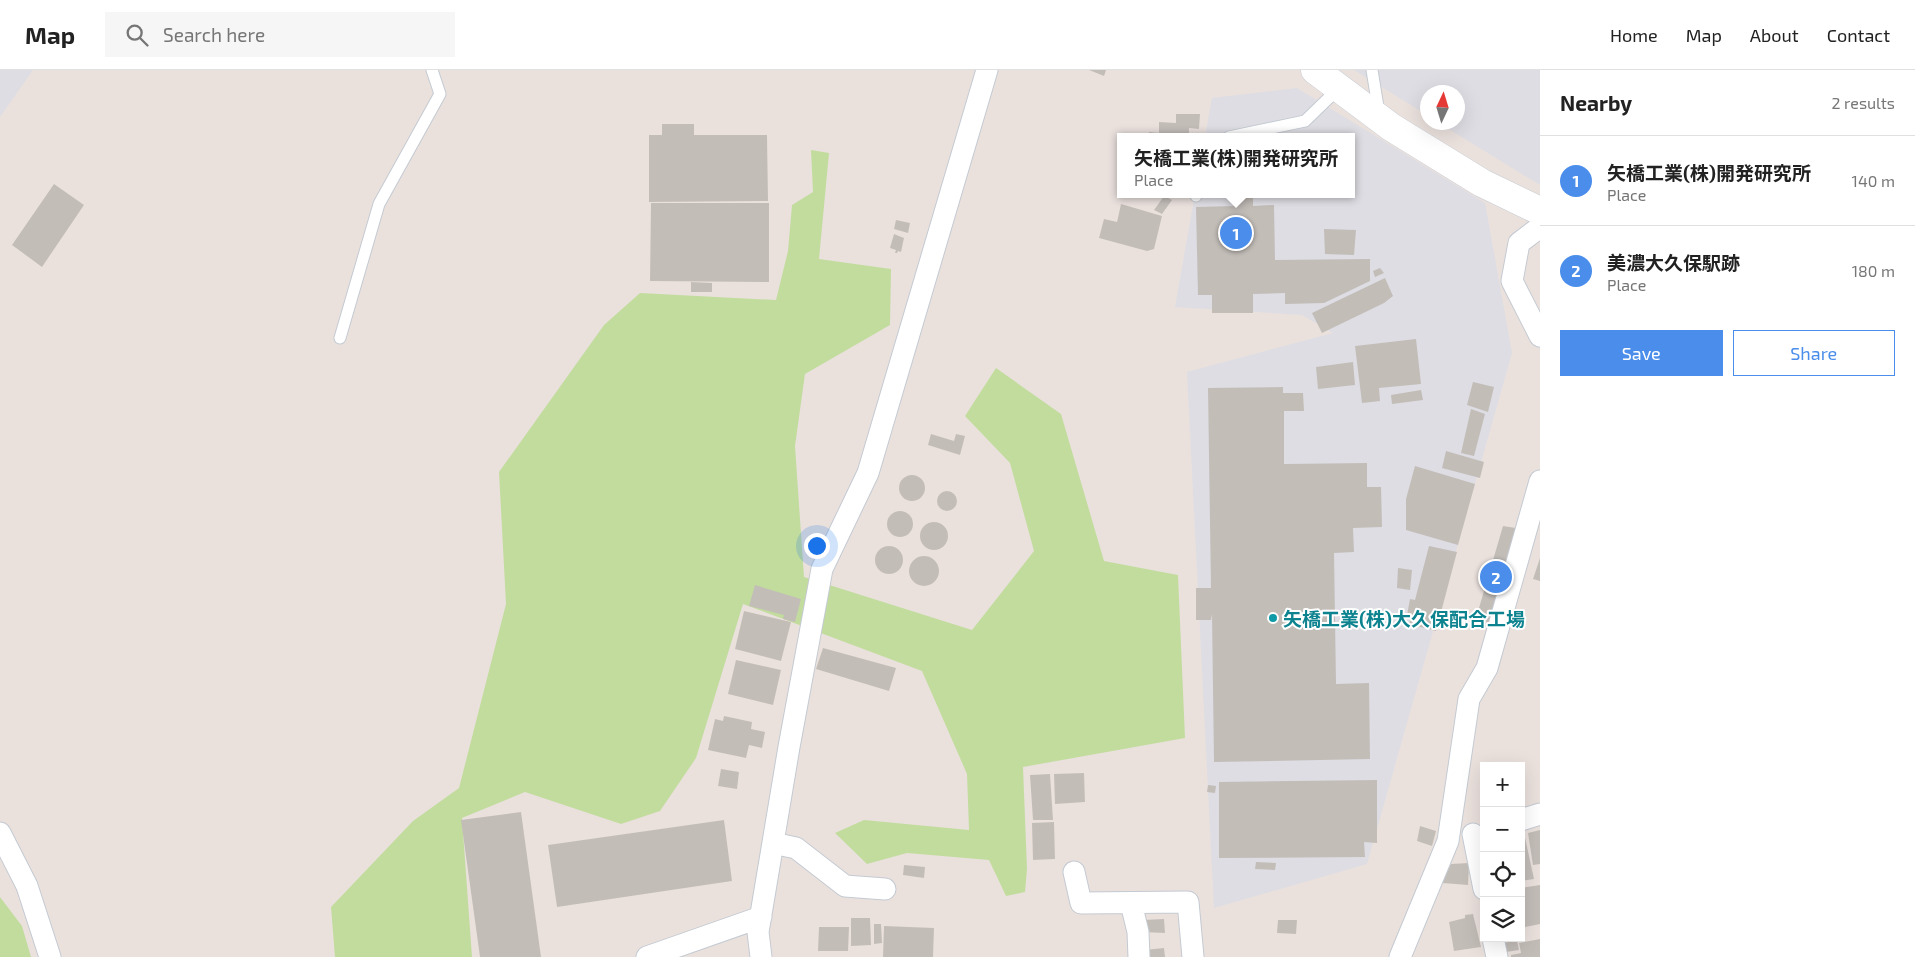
<!DOCTYPE html>
<meta charset="utf-8">
<style>
body{margin:0;font-family:"Exo 2","Noto Sans JP",sans-serif;background:#f6f6f6;color:#222}
.controls{position:absolute;right:15px;bottom:15px;display:grid;overflow:hidden;border-radius:0px;box-shadow:0 5px 20px #0002}
.controls button{width:45px;height:45px;display:grid;place-items:center;padding:0;border:0;border-bottom:1px solid #e0e0e0;background:#fff;color:#222;font:25px sans-serif}
.compass{position:absolute;left:1420px;top:15px;width:45px;height:45px;border-radius:50%;background:#fff;box-shadow:0 5px 20px #0002;rotate:4deg}
.you{position:absolute;left:816px;top:475px;width:18px;height:18px;margin:-12px;border:4px solid #fff;border-radius:50%;background:#1a73e8;box-shadow:0 0 0 8px #1a73e833}
.badge{display:grid;place-items:center;width:32px;height:32px;border-radius:50%;background:#4a8dea;color:#fff;font-size:16px;font-weight:700}
.pin{position:absolute;translate:-50% -50%;border:2px solid #fff;box-shadow:0 1px 5px #0006}
.popup{position:absolute;left:1117px;top:63px;width:238px;height:65px;box-sizing:border-box;display:grid;place-content:center;border-radius:0px;background:#fff;filter:drop-shadow(0 1px 4px #0005);font-size:16px;white-space:nowrap;color:#767676}
.popup b{font-size:19px;color:#222}
.popup::after{content:'';position:absolute;left:50%;top:100%;margin-left:-10px;border:10px solid transparent;border-top-color:#fff}
.list{margin:0;padding:0;list-style:none}
h2{display:flex;justify-content:space-between;align-items:center;height:65px;margin:0;padding:0 20px;font-size:21px}
h2 small{font-size:16px;font-weight:400;color:#767676}
.list li{display:grid;grid-template-columns:32px 1fr auto;gap:15px;align-items:center;box-sizing:border-box;height:90px;padding:0 20px;border-top:1px solid #e0e0e0}
.list b{display:block;font-size:19px;white-space:nowrap}
.list p{margin:0;font-size:16px;white-space:nowrap;color:#767676}
.list em{font-size:16px;font-style:normal;color:#767676}
.actions{display:flex;gap:10px;padding:15px 20px}
.actions a{flex:1;padding:11px 0;border:1px solid #4a8dea;border-radius:0px;text-align:center;font-size:18px;color:#4a8dea}
.actions .main{background:#4a8dea;color:#fff}
.icon{flex:none;width:28px;height:28px;fill:none;stroke:currentColor;stroke-width:2;stroke-linecap:round;stroke-linejoin:round}
.map{position:relative;flex:none;width:1540px;height:887px;overflow:hidden}
header{display:flex;align-items:center;gap:30px;box-sizing:border-box;height:70px;padding:0 25px;background:#fff;border-bottom:1px solid #e0e0e0}
header strong{font-size:24px}
nav{display:flex;gap:28px;margin-inline-start:auto;font-size:18px}
.search{width:350px;height:45px;background:#f6f6f6;display:flex;align-items:center;gap:12px;box-sizing:border-box;padding:0 18px;border-radius:0px;color:#767676;font-size:19px}
main{display:flex}
aside{flex:1;background:#fff}
.map>svg:first-child{display:block}
.industrial{fill:#dddde3}
.green{fill:#c2dc9e}
.building{fill:#c3bdb8}
.lines{fill:none;stroke-linecap:round;stroke-linejoin:round}
.lane-casing{stroke:#c4cad2;stroke-width:13}
.street-casing{stroke:#c4cad2;stroke-width:23}
.secondary-casing{stroke:#c4cad2;stroke-width:29}
.lane{stroke:#fff;stroke-width:11}
.street{stroke:#fff;stroke-width:21}
.secondary{stroke:#fff;stroke-width:28}
.culture-dot{fill:#0f9aa8;stroke:#fff;stroke-width:2}
.labels{text-anchor:middle;dominant-baseline:central;stroke-width:4;stroke-linejoin:round;paint-order:stroke}
.culture-label{font-size:19px;font-weight:bold;fill:#0d838f;stroke:#fff;text-anchor:start}
</style>
<header>
<strong>Map</strong>
<div class="search"><svg class="icon" aria-label="search" viewBox="0 0 24 24"><circle cx="10" cy="10" r="6"/><path d="M15 15l6 6"/></svg>Search here</div>
<nav><a>Home</a><a>Map</a><a>About</a><a>Contact</a></nav>
</header>
<main>
<div class="map">
<svg width="1540" height="887" viewBox="0 0 1540 887">
<rect width="100%" height="100%" fill="#eae1dd"/>
<!-- industrial -->
<path class="industrial" d="M0 0H33L0 47Z
M1354 0H1540V115L1439 53 1458 52V22H1428L1427 45Z
M1297 18 1485 133 1512 283 1367 794 1214 838 1187 302 1333 263 1302 245 1175 237 1195 124H1351V67H1205L1212 28Z"/>
<!-- green -->
<path class="green" d="M811 80 829 83 819 189 891 199 890 255 805 304 795 376 804 507 972 560 1034 481 1010 393 965 346 996 298 1061 344 1104 491 1178 505 1185 668 1023 697 1027 799 1025 822 1006 826 989 790 907 783 867 794 835 763 864 750 969 760 967 704 922 601 743 534 696 688 660 741 621 754 525 722 462 748 472 887H335L331 837 413 751 459 718 506 534 499 402 604 255 640 223 776 230 788 181 792 135 813 122Z
M0 827 22 856 31 887H0Z"/>
<!-- building -->
<path class="building" d="M1089 0H1106L1104 6Z
M1176 44H1200L1199 59 1189 58V67H1149V62L1159 63V52L1176 53Z
M662 54H694V65H767L768 131 649 132V65H662Z
M54 114 84 135 42 197 12 175Z
M1234 124H1253V136L1274 135 1275 190 1370 189V211L1324 233 1285 234V223L1253 224V243H1212V225H1198L1196 137 1235 136Z
M1164 126 1172 130 1162 144 1154 140Z
M651 133H769V212L650 211Z
M1121 134 1162 146 1154 179 1147 181 1099 168 1104 149 1117 152Z
M896 150 910 153 908 163 894 159Z
M1324 159 1356 160 1354 185 1325 184Z
M894 164 904 168 901 182 898 181 897 183H895L896 180 890 178Z
M1380 198 1384 203 1375 207 1373 201Z
M1385 208 1393 226 1384 233 1322 263 1312 243Z
M691 212 712 213V222H691Z
M1416 269 1421 314 1379 318 1380 331 1362 333 1355 276Z
M1353 292 1355 315 1318 319 1316 297Z
M1473 312 1494 317 1488 342 1467 335Z
M1283 317V323H1303L1304 341H1284V394L1367 393V417H1381L1382 457 1353 458 1354 482 1334 483 1336 614 1369 613 1370 689 1214 692 1212 544 1211 550H1196V518H1211L1208 318Z
M1421 320 1423 330 1392 334 1391 325Z
M1471 339 1485 344 1474 386 1461 383Z
M931 364 954 371 956 364 965 366 960 385 928 375Z
M1446 381 1484 392 1480 408 1442 398Z
M1415 396 1475 414 1458 475 1406 460V429Z
M899 418a13 13 0 1 1 26 0a13 13 0 1 1-26 0Z
M937 431a10 10 0 1 1 20 0a10 10 0 1 1-20 0Z
M887 454a13 13 0 1 1 26 0a13 13 0 1 1-26 0Z
M920 466a14 14 0 1 1 28 0a14 14 0 1 1-28 0Z
M1503 456 1516 458 1489 558 1474 555Z
M875 490a14 14 0 1 1 28 0a14 14 0 1 1-28 0Z
M1429 476 1457 482 1436 561 1409 554 1411 547 1407 545 1410 529 1415 530Z
M909 501a15 15 0 1 1 30 0a15 15 0 1 1-30 0Z
M1540 488V511L1533 509Z
M1398 498 1412 500 1410 520 1397 518Z
M755 515 801 529 795 552 783 549 784 545 749 536Z
M744 541 791 552 781 591 735 579Z
M1397 544H1403L1402 554H1396Z
M823 578 896 598 889 621 816 599Z
M736 590 781 600 773 635 728 624Z
M724 646 752 652 751 659 765 662 762 678 749 675 746 688 708 680 715 649 723 651Z
M721 699 739 702 737 719 718 716Z
M1084 703 1085 732 1055 734 1054 704Z
M1050 704 1053 750H1033L1030 705Z
M1377 710V773L1364 772 1365 787 1219 788V712Z
M1208 715 1216 716 1215 723 1207 722Z
M521 742 541 887H480L461 750Z
M724 750 732 811 557 837 548 775Z
M1054 752 1055 789 1033 790 1032 753Z
M1420 756 1436 761 1432 776 1417 771Z
M1540 760V794L1533 795 1528 763Z
M1521 763H1524L1534 809 1521 811Z
M1256 792 1276 793 1275 800 1255 799Z
M1469 793 1468 815 1442 813 1451 794Z
M904 795 925 797 924 808 903 805Z
M1540 815V854L1521 858V818Z
M1473 844 1481 877 1454 881 1449 852 1465 848V845Z
M851 848H870L871 875 851 876Z
M1164 849 1165 863 1142 862 1143 850Z
M1278 850H1297L1296 864 1277 863Z
M874 854H881L882 873 874 874Z
M884 856 934 858 933 887H883Z
M819 857H849L848 881H818Z
M1540 869V887H1511V885L1521 883 1519 873Z
M1517 870 1519 880 1506 882 1504 873Z
M1164 878 1165 887H1145L1144 880Z"/>
<g class="lines">
<!-- lane casing -->
<g class="lane-casing">
<path id="lane" d="M1372 0 1379 43
M1229 67 1305 51 1339 18
M1196 126V124
M340 268 379 134 440 24 432 0"/>
</g>
<!-- street casing -->
<g class="street-casing">
<path id="street" d="M1540 157 1519 173 1512 211 1540 266
M1521 750 1540 744
M0 763 27 816 50 887
M1473 764 1484 819
M773 773 796 778 845 816 885 819
M1074 802 1081 833 1188 832 1193 887
M1131 833 1138 862 1139 887
M1493 868 1497 887
M647 887 761 847
M761 887 758 862 789 677 822 499 868 403 987 0
M1400 887 1448 771 1469 629 1487 598 1540 411"/>
</g>
<!-- secondary casing -->
<g class="secondary-casing">
<path id="secondary" d="M1315 0 1391 57 1482 113 1540 141"/>
</g>
<!-- lane -->
<use href="#lane" class="lane"/>
<!-- street -->
<use href="#street" class="street"/>
<!-- secondary -->
<use href="#secondary" class="secondary"/>
</g>
<!-- markers -->
<circle class="culture-dot" cx="1273" cy="548" r="5"/>
<g class="labels">
<!-- culture labels -->
<g class="culture-label">
<text x="1283" y="548">矢橋工業(株)大久保配合工場</text>
</g>
</g>
</svg>
<div class="controls">
<button>+</button>
<button>−</button>
<button><svg class="icon" aria-label="locate" viewBox="0 0 24 24"><circle cx="12" cy="12" r="6"/><path d="M12 2v4M12 18v4M2 12h4M18 12h4"/></svg></button>
<button><svg class="icon" aria-label="layers" viewBox="0 0 24 24"><path d="M12 4l9 5-9 5-9-5zM3 14l9 5 9-5"/></svg></button>
</div>
<svg class="compass" viewBox="-18 -18 36 36"><path d="M0-13l5 13h-10z" fill="#e53935"/><path d="M0 13l5-13h-10z" fill="#767676"/></svg>
<div class="you"></div>
<div class="pin badge" style="left:1236px;top:163px">1</div>
<div class="popup"><b>矢橋工業(株)開発研究所</b>Place</div>
<div class="pin badge" style="left:1496px;top:507px">2</div>
</div>
<aside>
<h2>Nearby<small>2 results</small></h2>
<ul class="list">
<li><span class="badge">1</span><div><b>矢橋工業(株)開発研究所</b><p>Place</p></div><em>140 m</em></li>
<li><span class="badge">2</span><div><b>美濃大久保駅跡</b><p>Place</p></div><em>180 m</em></li>
</ul>
<div class="actions"><a class="main">Save</a><a>Share</a></div>
</aside>
</main>
